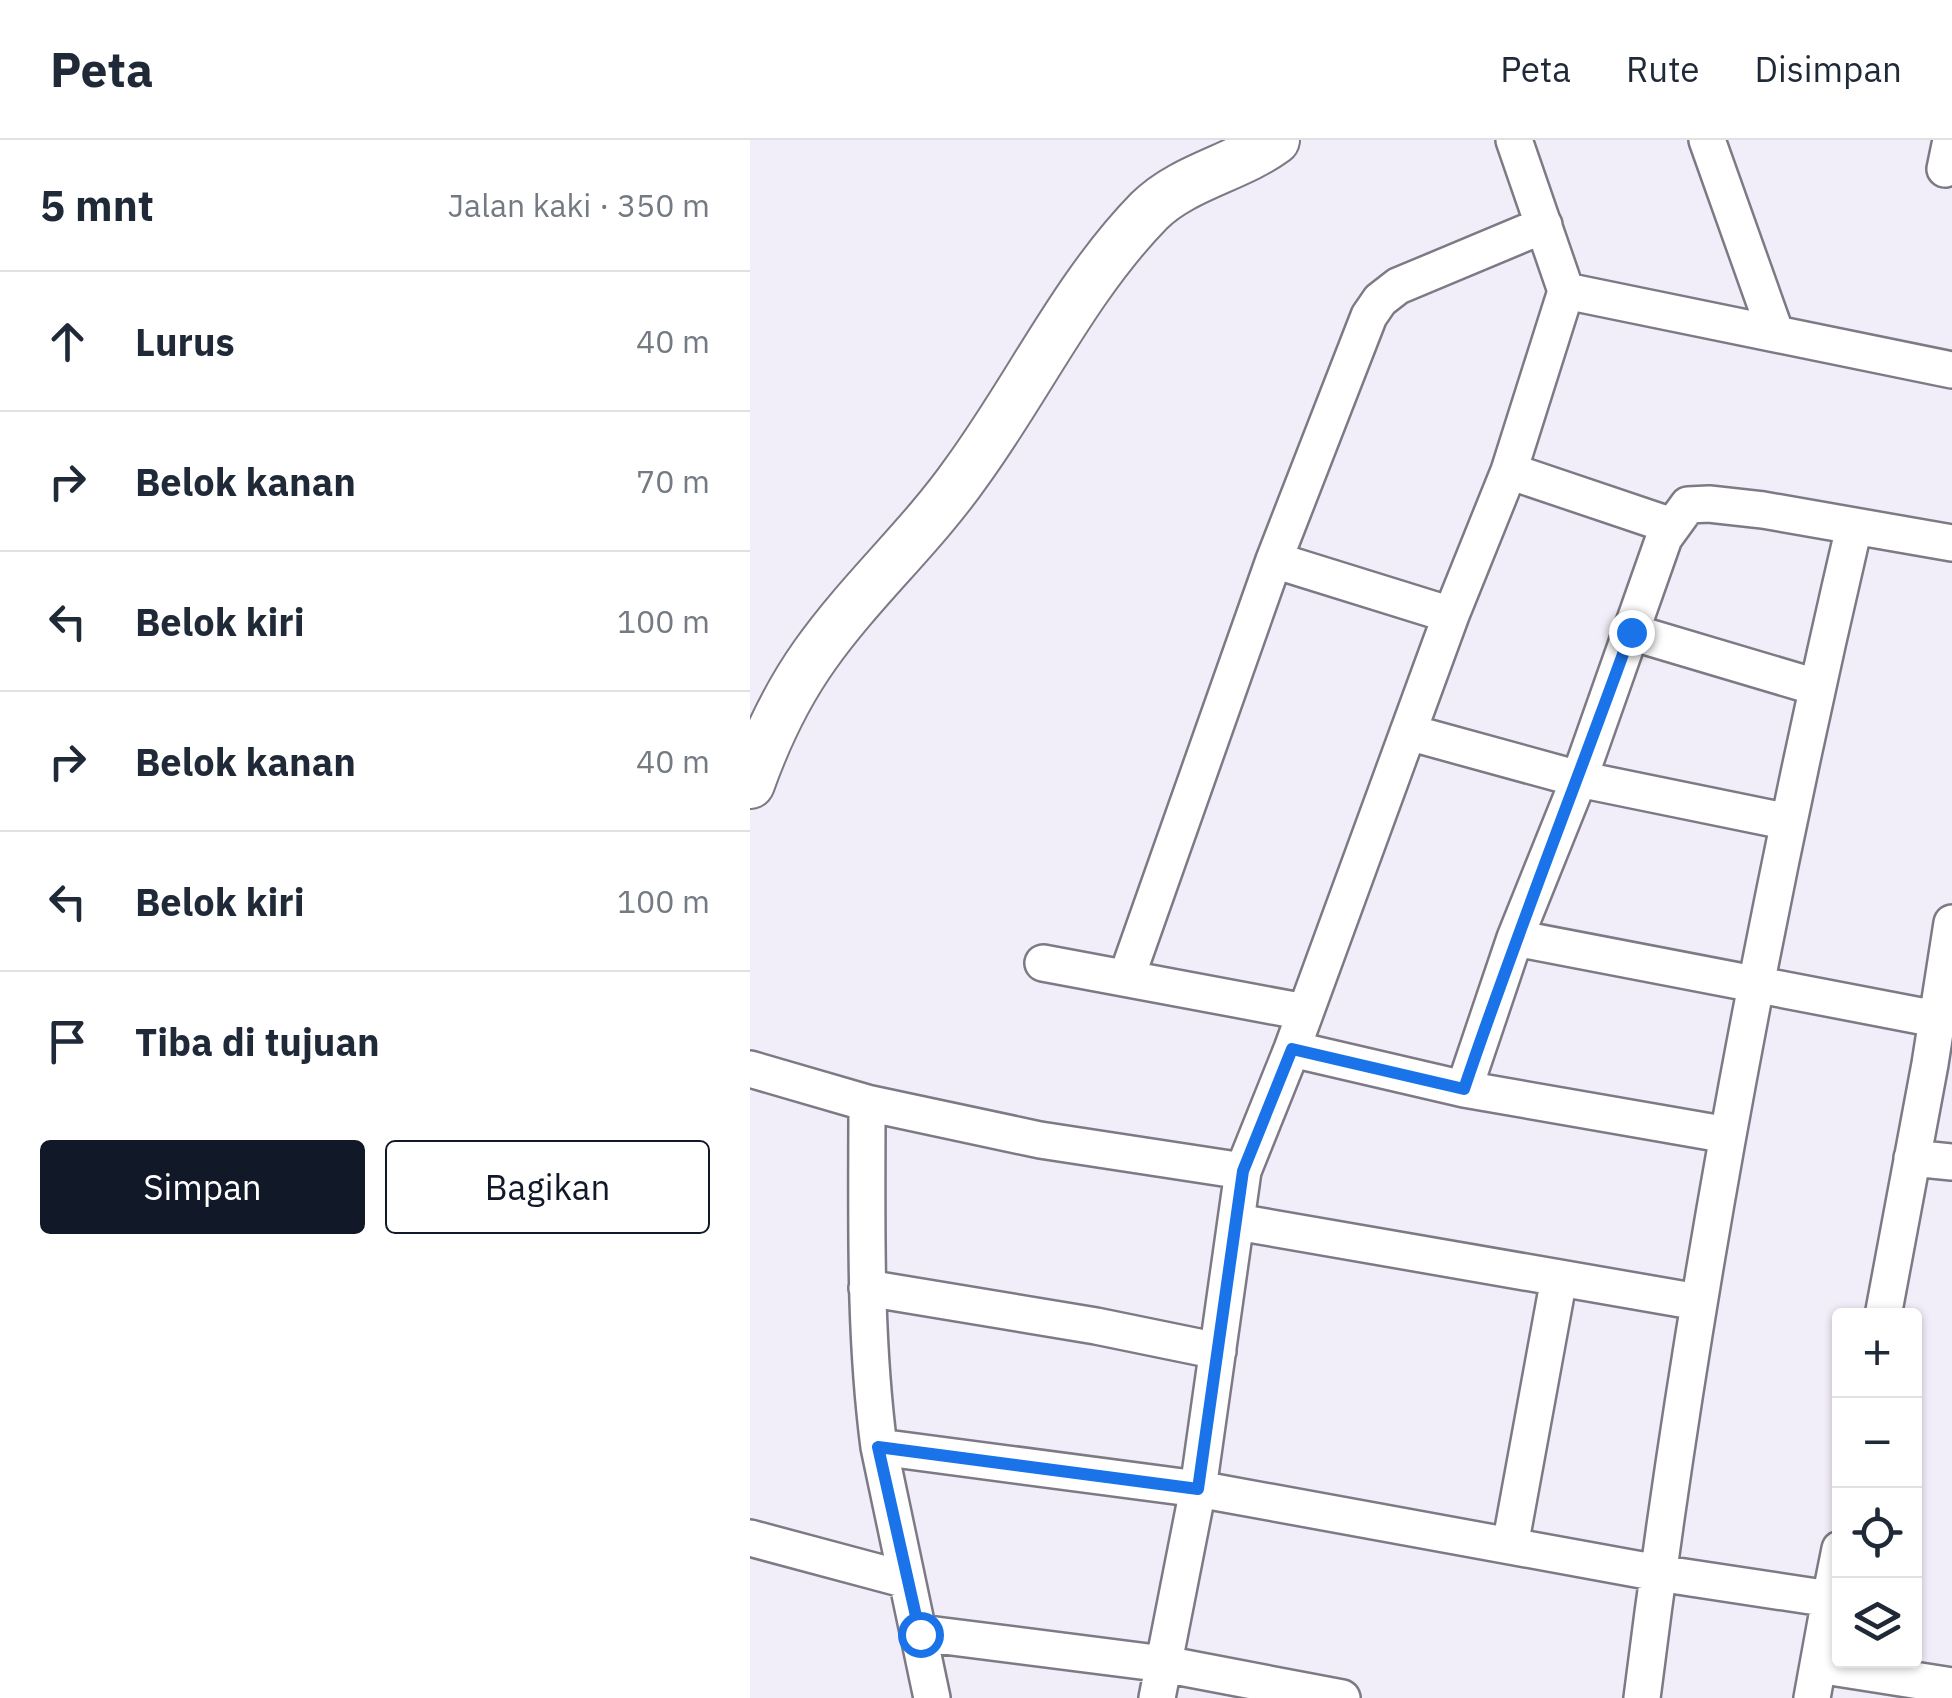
<!DOCTYPE html>
<html lang="id">
<meta charset="utf-8">
<style>
body{margin:0;font-family:"IBM Plex Sans",sans-serif;background:#f6f6f7;color:#1f2937}
.controls{position:absolute;right:30px;bottom:30px;display:grid;overflow:hidden;border-radius:10px;box-shadow:0 2px 8px #0004}
.controls button{width:90px;height:90px;display:grid;place-items:center;padding:0;border:0;border-bottom:2px solid #e0e1e3;background:#fff;color:#1f2937;font:50px sans-serif}
.stop{position:absolute;width:30px;height:30px;margin:-22px;border:8px solid #1a73e8;border-radius:50%;background:#fff}
.stop.end{background:#1a73e8;border-color:#fff;box-shadow:0 2px 10px #0008}
.list{margin:0;padding:0;list-style:none}
h2{display:flex;justify-content:space-between;align-items:center;height:130px;margin:0;padding:0 40px;font-size:42px}
h2 small{font-size:32px;font-weight:400;color:#747a83}
.list li{display:grid;grid-template-columns:65px 1fr auto;gap:30px;align-items:center;box-sizing:border-box;height:140px;padding:0 40px;border-top:2px solid #e0e1e3}
.list b{display:block;font-size:38px;white-space:nowrap}
.list em{font-size:32px;font-style:normal;color:#747a83}
.actions{display:flex;gap:20px;padding:30px 40px}
.actions a{flex:1;padding:22px 0;border:2px solid #111827;border-radius:10px;text-align:center;font-size:35px;color:#111827}
.actions .main{background:#111827;color:#fff}
.icon{flex:none;width:55px;height:55px;fill:none;stroke:currentColor;stroke-width:2;stroke-linecap:round;stroke-linejoin:round}
.map{position:relative;flex:none;width:1202px;height:1558px;overflow:hidden}
header{display:flex;align-items:center;gap:60px;box-sizing:border-box;height:140px;padding:0 50px;background:#fff;border-bottom:2px solid #e0e1e3}
header strong{font-size:48px}
nav{display:flex;gap:55px;margin-inline-start:auto;font-size:35px}
main{display:flex}
aside{flex:1;background:#fff}
.map>svg:first-child{display:block}
.lines{fill:none;stroke-linecap:round;stroke-linejoin:round}
.street-casing{stroke:#7d7a85;stroke-width:40}
.secondary-casing{stroke:#7d7a85;stroke-width:52}
.street{stroke:#fff;stroke-width:35}
.secondary{stroke:#fff;stroke-width:48}
.route{stroke:#1a73e8;stroke-width:12}
</style>
<header>
<strong>Peta</strong>
<nav><a>Peta</a><a>Rute</a><a>Disimpan</a></nav>
</header>
<main>
<aside>
<h2>5 mnt<small>Jalan kaki · 350 m</small></h2>
<ul class="list">
<li><svg class="icon" aria-label="ahead" viewBox="0 0 24 24"><path d="M12 20V5M6 11l6-6 6 6"/></svg><div><b>Lurus</b></div><em>40 m</em></li>
<li><svg class="icon" aria-label="right" viewBox="0 0 24 24"><path d="M7 20v-9h11M14 6l5 5-5 5"/></svg><div><b>Belok kanan</b></div><em>70 m</em></li>
<li><svg class="icon" aria-label="left" viewBox="0 0 24 24"><path d="M17 20v-9H6M10 6l-5 5 5 5"/></svg><div><b>Belok kiri</b></div><em>100 m</em></li>
<li><svg class="icon" aria-label="right" viewBox="0 0 24 24"><path d="M7 20v-9h11M14 6l5 5-5 5"/></svg><div><b>Belok kanan</b></div><em>40 m</em></li>
<li><svg class="icon" aria-label="left" viewBox="0 0 24 24"><path d="M17 20v-9H6M10 6l-5 5 5 5"/></svg><div><b>Belok kiri</b></div><em>100 m</em></li>
<li><svg class="icon" aria-label="arrive" viewBox="0 0 24 24"><path d="M6 21V4h12l-3 4 3 4H6"/></svg><div><b>Tiba di tujuan</b></div></li>
</ul>
<div class="actions"><a class="main">Simpan</a><a>Bagikan</a></div>
</aside>
<div class="map">
<svg width="1202" height="1558" viewBox="0 0 1202 1558">
<rect width="100%" height="100%" fill="#f1eefa"/>
<g class="lines">
<!-- street casing -->
<g class="street-casing">
<path id="street" d="M957 0 1026 194
M1195 29 1201 0
M816 151 1202 230
M759 331 922 386
M524 420 701 475
M881 492 1066 547
M658 592 829 639 1039 682
M765 798 829 639 914 398 938 365 959 364 1013 370 1202 403
M293 823 555 872
M377 836 524 420 619 176 630 160 648 146 794 85
M542 909 714 949 978 995
M0 929 117 963 290 1000 493 1031 448 1349 407 1558
M714 949 765 798 1186 879
M117 963C117 1078 114 1193 129 1307L182 1558
M1162 1018 1202 1022
M493 1031 542 909 701 475 759 331 816 151 764 0
M487 1082 948 1162
M117 1148 346 1186 468 1211
M1133 1176 1180 924 1202 783
M129 1307 448 1349 908 1433 1080 1459 1090 1409
M0 1398 157 1440
M760 1406 809 1138
M170 1493 414 1524 592 1558
M1068 1525 1202 1546
M892 1558C941 1164 1014 773 1104 387
M1062 1558 1080 1459"/>
</g>
<!-- secondary casing -->
<g class="secondary-casing">
<path id="secondary" d="M0 644C16 599 38 553 65 515 111 450 171 397 216 333 279 247 324 148 399 71 433 37 487 28 525 0"/>
</g>
<!-- street -->
<use href="#street" class="street"/>
<!-- secondary -->
<use href="#secondary" class="secondary"/>
</g>
<g class="lines">
<!-- route -->
<path class="route" d="M170 1494 128 1307 448 1349 493 1031 542 909 714 949C766 795 826 645 881 492"/>
</g>
</svg>
<div class="controls">
<button>+</button>
<button>−</button>
<button><svg class="icon" aria-label="locate" viewBox="0 0 24 24"><circle cx="12" cy="12" r="6"/><path d="M12 2v4M12 18v4M2 12h4M18 12h4"/></svg></button>
<button><svg class="icon" aria-label="layers" viewBox="0 0 24 24"><path d="M12 4l9 5-9 5-9-5zM3 14l9 5 9-5"/></svg></button>
</div>
<div class="stop" style="left:170px;top:1494px"></div>
<div class="stop end" style="left:881px;top:492px"></div>
</div>
</main>
